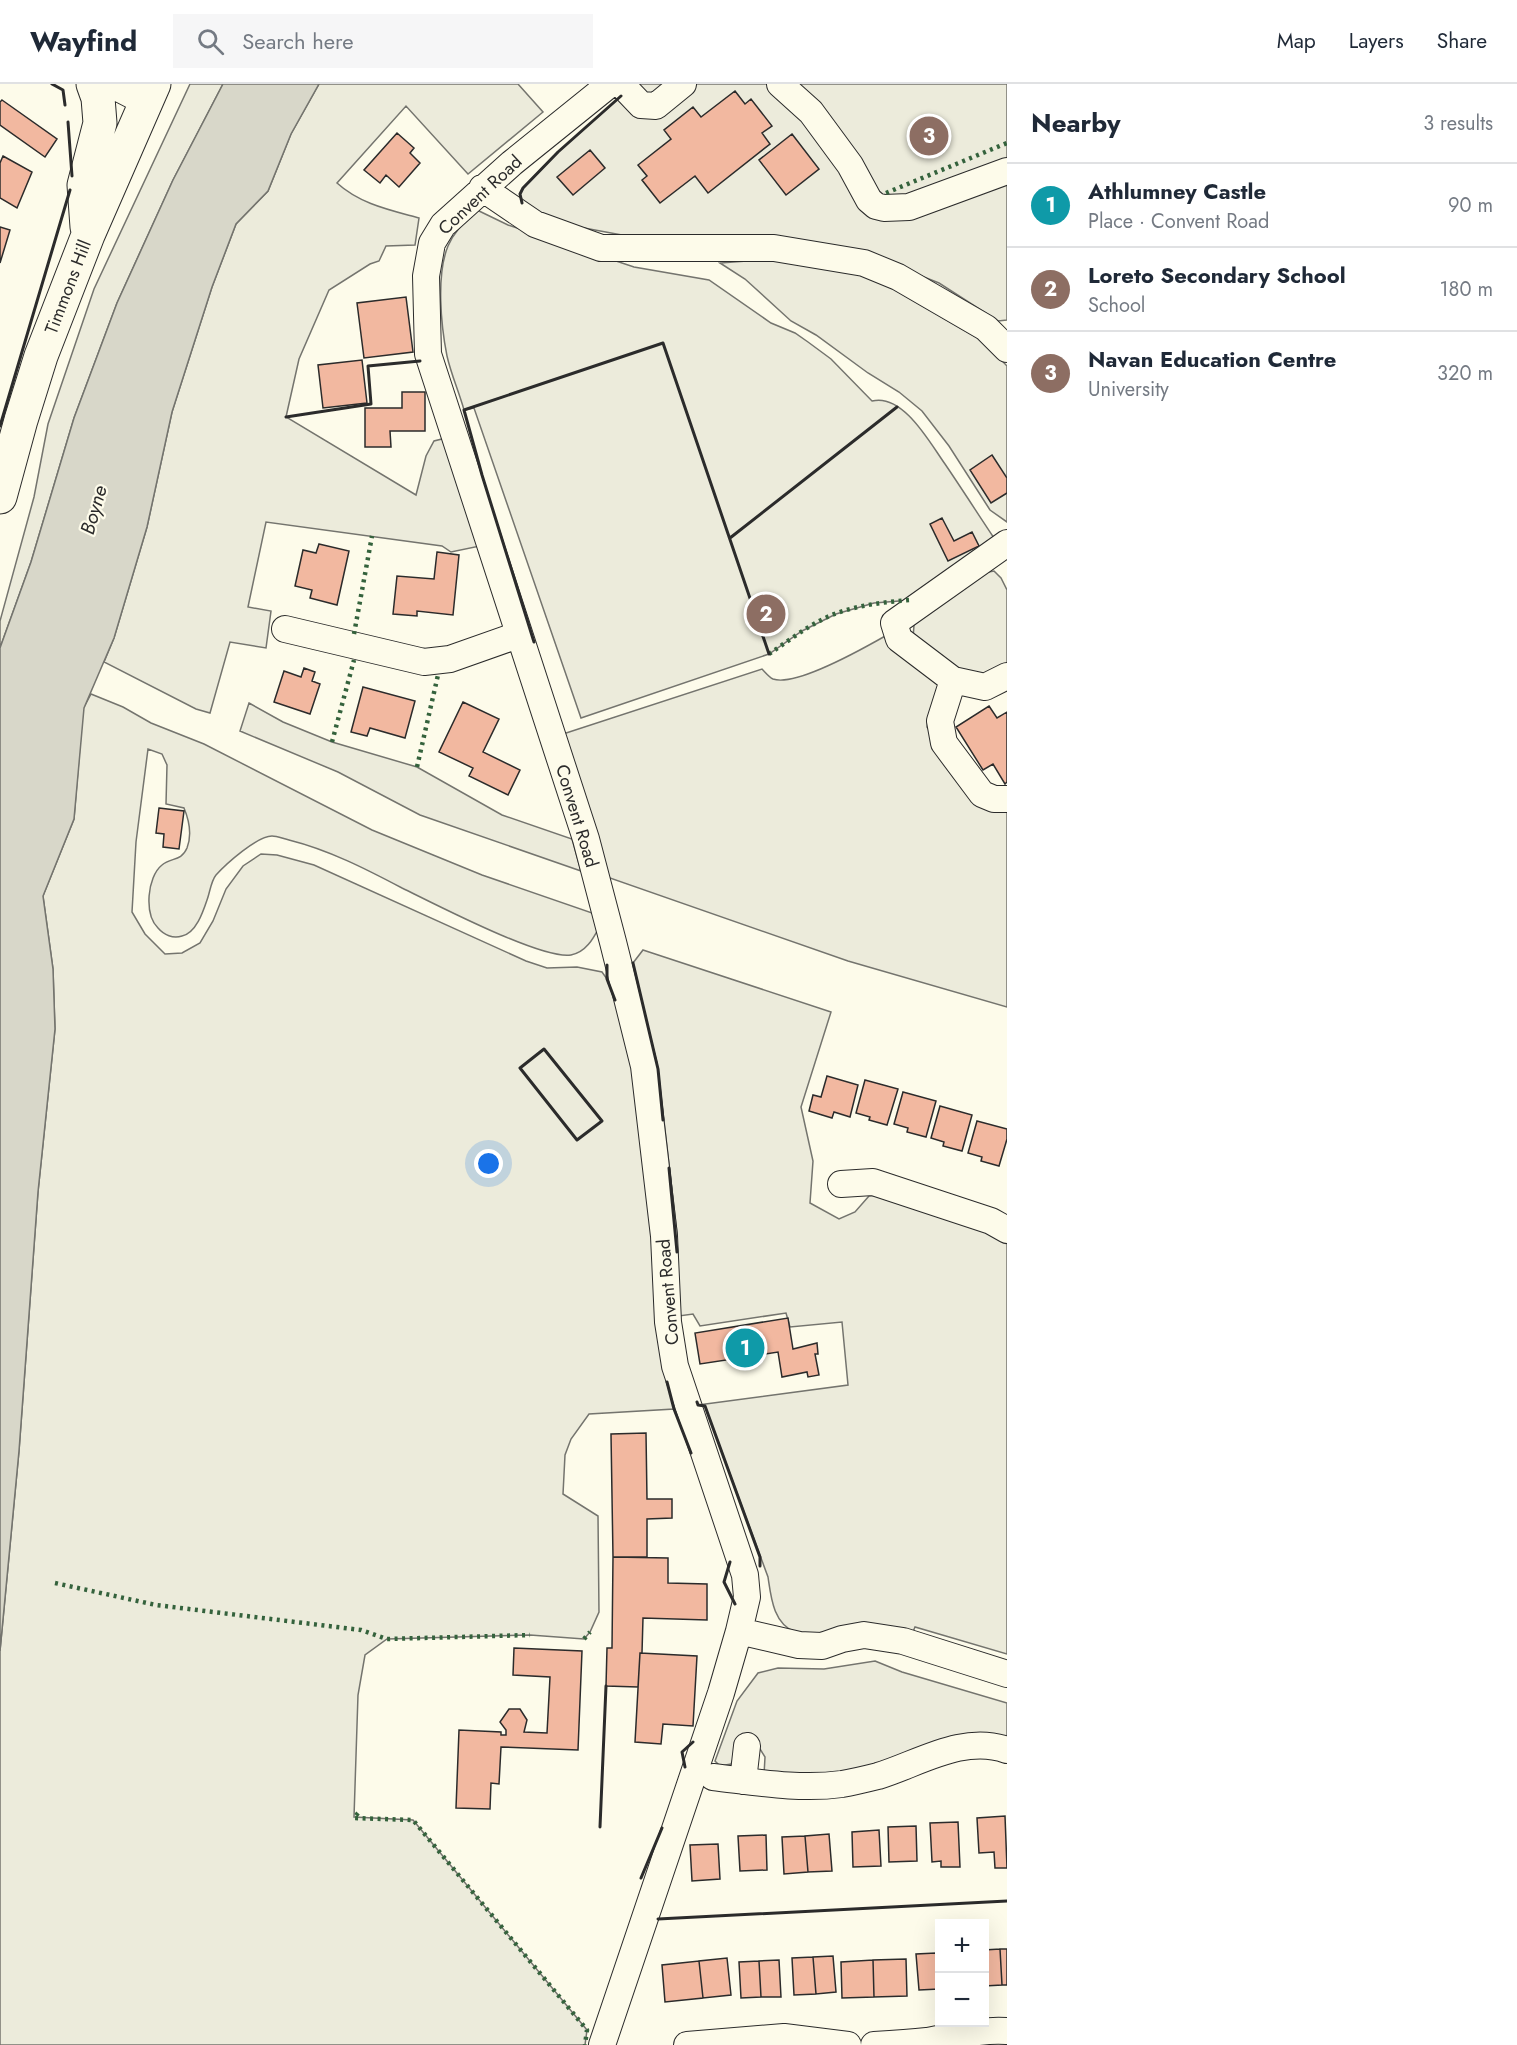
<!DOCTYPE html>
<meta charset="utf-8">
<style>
body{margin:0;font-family:Jost,sans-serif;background:#f6f6f7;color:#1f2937}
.controls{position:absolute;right:18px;bottom:18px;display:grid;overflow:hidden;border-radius:0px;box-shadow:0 6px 24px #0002}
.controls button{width:54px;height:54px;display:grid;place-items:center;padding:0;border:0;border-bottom:2px solid #e0e1e3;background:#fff;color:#1f2937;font:30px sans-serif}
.you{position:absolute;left:489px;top:1080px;width:21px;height:21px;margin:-15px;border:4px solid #fff;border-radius:50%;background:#1a73e8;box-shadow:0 0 0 9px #1a73e833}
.badge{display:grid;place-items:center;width:39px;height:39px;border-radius:50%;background:#1a73e8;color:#fff;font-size:20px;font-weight:700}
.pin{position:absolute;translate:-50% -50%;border:3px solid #fff;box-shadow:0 2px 6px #0006}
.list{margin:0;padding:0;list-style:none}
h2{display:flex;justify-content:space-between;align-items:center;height:78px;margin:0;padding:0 24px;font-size:26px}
h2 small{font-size:20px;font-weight:400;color:#747a83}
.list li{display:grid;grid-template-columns:39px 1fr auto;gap:18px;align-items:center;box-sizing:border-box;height:84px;padding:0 24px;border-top:2px solid #e0e1e3}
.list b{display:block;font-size:22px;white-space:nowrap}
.list p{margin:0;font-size:20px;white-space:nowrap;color:#747a83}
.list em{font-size:20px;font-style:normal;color:#747a83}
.icon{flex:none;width:33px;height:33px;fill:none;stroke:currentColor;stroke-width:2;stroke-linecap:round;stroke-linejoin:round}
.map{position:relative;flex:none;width:1007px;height:1961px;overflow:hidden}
header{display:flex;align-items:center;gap:36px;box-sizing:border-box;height:84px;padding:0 30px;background:#fff;border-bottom:2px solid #e0e1e3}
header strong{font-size:28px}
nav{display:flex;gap:33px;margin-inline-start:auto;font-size:21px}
.search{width:420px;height:54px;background:#f6f6f7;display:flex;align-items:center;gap:15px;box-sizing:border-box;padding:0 21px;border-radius:0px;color:#747a83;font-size:22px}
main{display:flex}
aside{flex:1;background:#fff}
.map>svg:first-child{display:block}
.green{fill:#ecebdb;stroke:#74746e;stroke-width:1.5}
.water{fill:#d8d7c9;stroke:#74746e;stroke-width:1.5}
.building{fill:#f2b8a0;stroke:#2b2b2b;stroke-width:1.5}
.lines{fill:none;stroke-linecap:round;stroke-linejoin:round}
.minor-casing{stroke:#2b2b2b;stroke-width:28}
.major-casing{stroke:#2b2b2b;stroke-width:35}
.minor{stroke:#fdfbea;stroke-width:26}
.major{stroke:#fdfbea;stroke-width:33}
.hedge{stroke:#34623c;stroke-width:4.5;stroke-dasharray:3 4.5;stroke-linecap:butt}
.wall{stroke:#2b2b2b;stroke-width:3}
.labels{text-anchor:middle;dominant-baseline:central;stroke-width:4.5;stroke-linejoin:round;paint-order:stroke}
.street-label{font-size:18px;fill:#2b2b2b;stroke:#fdfbea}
.water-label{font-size:20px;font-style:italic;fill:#2b2b2b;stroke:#fdfbea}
</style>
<header>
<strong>Wayfind</strong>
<div class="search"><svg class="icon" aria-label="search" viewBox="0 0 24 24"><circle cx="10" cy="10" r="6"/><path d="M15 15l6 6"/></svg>Search here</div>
<nav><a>Map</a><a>Layers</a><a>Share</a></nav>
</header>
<main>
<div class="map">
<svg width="1007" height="1961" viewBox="0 0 1007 1961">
<rect width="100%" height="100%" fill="#fdfbea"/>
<!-- green -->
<path class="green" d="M190 0H223L173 96 117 219 74 334 31 478 0 564V537L34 413 48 340 94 205Z
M319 0H518L543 28 468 90 406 22 337 99C360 120 390 126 419 134L415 161 386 162 379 177 370 180 329 206 299 275 286 333 416 411 426 372 434 357 446 354 480 462 451 468 442 462 266 438 248 523 271 527 266 564 230 558 210 629 196 625 104 578 114 554 147 443 172 328 212 203 236 140 268 107 291 50Z
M635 0H1007V236L998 237 939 199 868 171 638 154 568 141 536 129 522 119 520 110 523 104 558 68Z
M477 126 508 141 634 183 709 196 771 239 795 249 808 258 831 275 872 317C903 309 930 359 945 380 962 405 978 430 994 454L912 516 874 519 836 530 802 547 769 570 581 634 474 324 464 326C459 308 451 290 447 272 441 242 436 191 448 162 454 147 466 137 477 126Z
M774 175 868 190 983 257 1007 282V438L990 426 949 362 922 327 899 308 868 289 816 251 791 237 745 195 720 179Z
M994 487 1001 494 1007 506V581C1003 583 999 587 994 589 967 600 934 570 913 555L914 541 978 490Z
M887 551 941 597 929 630 927 643 977 712 1007 719V923L848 877 607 793 563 650 762 585C765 588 769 593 773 595 795 603 866 563 887 551Z
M91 610 123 623 151 639 204 660 372 746 482 791 598 831 601 840C594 853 587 868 571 871 542 876 433 819 402 804 366 785 329 766 289 756 284 755 277 752 272 752 257 752 226 780 216 791 211 797 210 808 207 816 203 828 196 849 182 852 173 855 164 851 158 844 144 830 147 793 162 781 171 773 181 778 187 764 192 751 189 736 184 724L166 720 167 681 162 670 148 665 136 758 132 828 145 850 165 870 182 869 200 859 213 837 226 805 243 782 261 770 277 771 314 781 526 877 547 884 577 883 602 888 607 895 617 922 634 984 641 1032 663 1281 674 1325 589 1330 571 1355 565 1371 563 1410 598 1432 599 1528 590 1548 584 1555 530 1551 387 1555 365 1571 358 1611 354 1733 413 1736 587 1946 585 1961H0V1567L19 1367 38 1108 55 945 53 885 43 812 74 735 83 625Z
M249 619 283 638 332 658 417 683 502 731 572 755 581 787 420 731 338 688 240 647Z
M643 866 831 928 801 1023 813 1077 810 1119 839 1135 855 1128 869 1112 877 1111 977 1144 1007 1160V1570L915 1543 913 1548 877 1541 841 1542 824 1554C815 1552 803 1551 795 1548 773 1539 771 1513 768 1493L705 1322 698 1321 848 1301 842 1238 790 1243 786 1229 700 1242 693 1230 679 1232 677 1149 658 985 633 879Z
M875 1577 902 1588 1007 1619V1657L846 1690 764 1691 765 1673 760 1665 740 1659 731 1680 720 1682 715 1677 737 1617 758 1589 778 1584 824 1585Z"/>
<!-- water -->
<path class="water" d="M223 0H319L291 50 268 107 236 140 212 203 172 328 147 443 114 554 84 624 74 735 43 812 53 885 55 945 38 1108 19 1367 0 1567V564L31 478 74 334 117 219 173 96Z"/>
<!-- building -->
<path class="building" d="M735 7 745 20 751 15 772 42 762 49 770 60 708 109 695 92 660 119 642 96 647 92 638 81 671 55 664 46 693 23 701 33Z
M2 16 57 55 45 73 0 41V18Z
M397 49 414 64 410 69 420 79 399 103 386 91 380 99 364 86Z
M792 50 819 85 786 111 759 76Z
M590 66 605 84 573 111 557 93Z
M3 72 32 88 17 124 0 114V79Z
M0 143 10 146 0 179Z
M406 213 413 268 364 274 357 219Z
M362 276 367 319 323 324 318 281Z
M402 308H425V347H390L391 363H365V324H402Z
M992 371 1007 394V409L991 419 970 386Z
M942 434 954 457 972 448 979 462 948 477 930 440Z
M319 460 349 467 337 521 310 514 312 506 295 502 303 466 316 469Z
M437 468 459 471 453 531 417 527V532L393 530 397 492 434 495Z
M304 584 315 588 312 597 320 600 310 630 274 618 284 587 301 593Z
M363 603 415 617 405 654 370 644 367 652 351 648Z
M463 618 499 635 483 668 520 686 508 711 469 692 473 684 439 668Z
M989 622 997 634 1007 628V698L1005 700 993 680 983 686 956 643Z
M159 724 184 727 179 765 163 763 164 750 156 749Z
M827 992 858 1001 850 1033 834 1028 832 1034 809 1027 813 1011 821 1013Z
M865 996 898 1005 887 1041 869 1036 870 1033 856 1029Z
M903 1008 936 1017 926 1053 907 1048 908 1044 894 1040Z
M940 1022 972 1031 962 1067 943 1062 944 1058 931 1054Z
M977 1037 1007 1045V1055L999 1082 981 1077 982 1073 968 1069Z
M788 1234 793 1265 817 1259 818 1270H815L819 1291 808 1293 807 1288 782 1293 778 1268 700 1280 695 1249Z
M646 1349 647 1415H672V1434L647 1435V1473H613L611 1350Z
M613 1473 668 1474V1499L707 1500V1536L643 1534 642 1569H640L638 1603 606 1602 607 1564H612Z
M514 1564 582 1567 578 1666 501 1663 499 1700 491 1699 490 1725 456 1724 459 1646 501 1648V1651H506V1646L500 1638 509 1625H520L527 1636 524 1648 547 1649 550 1593 513 1591Z
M640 1569 697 1572 693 1642 663 1640 661 1660 635 1658Z
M1005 1732 1007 1784H995L994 1768 979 1769 977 1734Z
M958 1738 960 1783H941V1777L932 1778 930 1739Z
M916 1742 917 1777 889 1778 888 1743Z
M879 1746 881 1782 853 1783 852 1748Z
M829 1750 832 1787 808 1788 805 1752Z
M766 1751 767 1786 740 1787 738 1752Z
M805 1752 808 1788 784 1790 782 1753Z
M718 1760 720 1795 692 1797 690 1761Z
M1000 1865 1002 1901 984 1902V1866Z
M1000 1865H1007V1901H1002Z
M936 1869 939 1905 919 1906 916 1870Z
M833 1872 836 1908 816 1910 813 1873Z
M813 1873 816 1910 794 1911 792 1874Z
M727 1874 731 1911 703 1914 699 1877Z
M906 1875 907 1912 874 1913 873 1876Z
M779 1876 781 1913H761L759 1877Z
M873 1876 874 1913 842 1914 841 1878Z
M699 1877 703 1914 665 1918 662 1881Z
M759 1877 761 1913 741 1914 739 1878Z"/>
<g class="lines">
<!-- minor casing -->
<g class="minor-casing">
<path id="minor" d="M621 0 641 21 656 22 683 0
M780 0 811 28 850 81 869 116 876 122 884 124 909 123 1007 87
M482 104 535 140 601 164H774L864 179 898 193 986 244 1007 265
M1007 459 894 539 899 555 953 596 985 603 1007 592
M285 545 424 578 450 575 518 551
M953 596 940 637 944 659 982 710 994 715H1007
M841 1100 873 1098 991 1137 1007 1146
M739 1547 799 1561 822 1562 842 1555 864 1551 903 1557 1007 1590
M713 1693C756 1698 799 1706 842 1700 854 1698 866 1695 878 1692 918 1680 963 1650 1007 1666
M743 1697 747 1662
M602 1961 721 1609 739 1547 747 1513 745 1491 675 1282 668 1238 664 1152 644 982 613 858 586 755 428 270 426 192 432 159 443 141 512 79 610 0
M687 1961 784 1953 848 1961
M874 1961C892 1960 909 1959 927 1957 953 1953 980 1945 1007 1947"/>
</g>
<!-- major casing -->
<g class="major-casing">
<path id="major" d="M118 0 147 15
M87 143 84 101 100 39 98 14 93 0
M0 413 21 336 41 272 88 151 154 0"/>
</g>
<!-- minor -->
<use href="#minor" class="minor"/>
<!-- major -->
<use href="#major" class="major"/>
<!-- hedge -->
<path class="hedge" d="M886 109 1007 59
M354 550 372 452
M769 570C790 556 812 538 837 529 860 521 885 518 909 516
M332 658 354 576
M417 683 438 591
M55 1499 156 1521 361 1546 387 1555 530 1551
M584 1555 590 1548
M358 1729 354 1734 413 1736 587 1946 585 1961"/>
<!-- wall -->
<path class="wall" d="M52 0 63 6 65 21
M68 38 72 92
M522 119 520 110 523 104 558 68 621 12
M286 333 371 320 368 282 420 277
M0 342 70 106
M730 454 897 323
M534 558 482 391 464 326 663 259 769 570
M633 879 658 985 663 1036
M607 881V895L615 916
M544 965 602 1037 577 1056 520 984Z
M669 1084 677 1168
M667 1298 674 1325 691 1369
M697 1318 698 1321 705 1322 760 1473V1482
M730 1478 724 1498 735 1520
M685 1683 682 1668 693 1658
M600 1743 606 1602
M641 1794 662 1744
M658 1835 1007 1817"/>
</g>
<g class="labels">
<!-- street labels -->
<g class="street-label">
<text transform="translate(480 111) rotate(-43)">Convent Road</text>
<text transform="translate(68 203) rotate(-69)">Timmons Hill</text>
<text transform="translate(577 732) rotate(73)">Convent Road</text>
<text transform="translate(668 1208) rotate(-95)">Convent Road</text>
</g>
<!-- water labels -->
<g class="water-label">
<text transform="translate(94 426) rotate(-74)">Boyne</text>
</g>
</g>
</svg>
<div class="controls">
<button>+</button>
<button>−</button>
</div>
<div class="you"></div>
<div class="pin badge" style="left:745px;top:1264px;background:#0f9aa8">1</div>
<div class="pin badge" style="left:766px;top:530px;background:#8d6e63">2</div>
<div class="pin badge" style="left:929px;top:52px;background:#8d6e63">3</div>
</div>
<aside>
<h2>Nearby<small>3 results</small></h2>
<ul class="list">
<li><span class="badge" style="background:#0f9aa8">1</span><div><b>Athlumney Castle</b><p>Place · Convent Road</p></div><em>90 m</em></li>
<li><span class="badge" style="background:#8d6e63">2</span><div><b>Loreto Secondary School</b><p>School</p></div><em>180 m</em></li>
<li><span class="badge" style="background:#8d6e63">3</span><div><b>Navan Education Centre</b><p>University</p></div><em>320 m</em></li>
</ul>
</aside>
</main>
